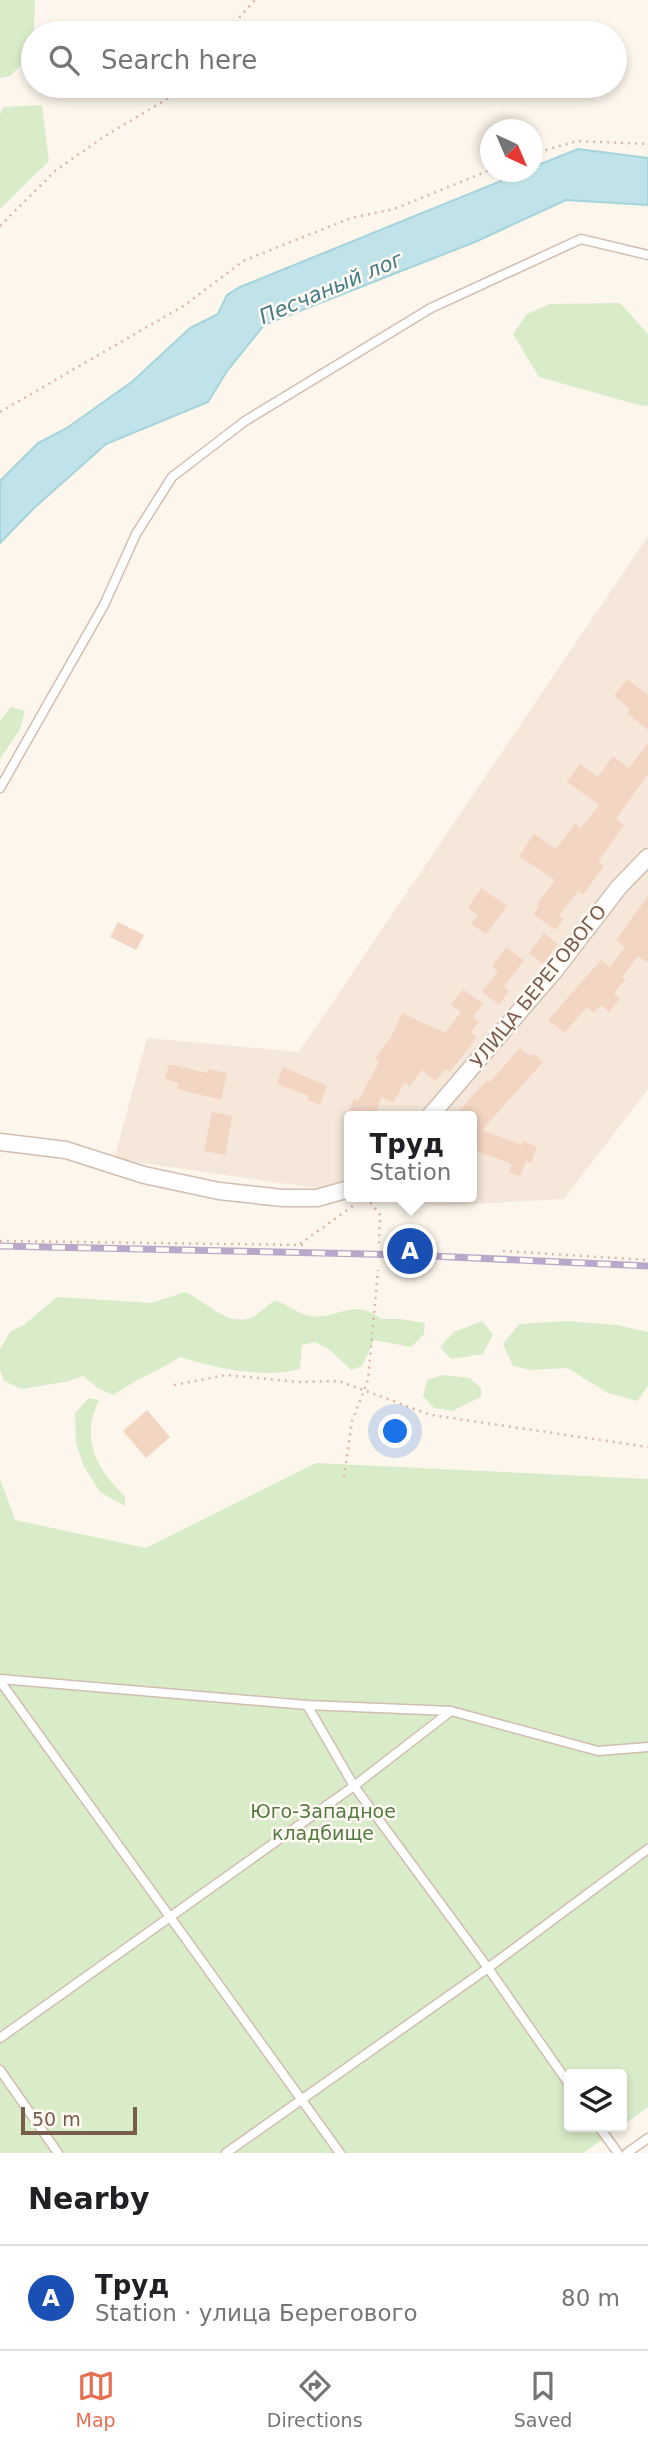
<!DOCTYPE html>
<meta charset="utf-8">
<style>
body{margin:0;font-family:"DejaVu Sans",sans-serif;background:#f6f6f6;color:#202124}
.controls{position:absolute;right:21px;bottom:21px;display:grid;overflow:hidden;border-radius:7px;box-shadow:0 4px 10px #0003}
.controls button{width:63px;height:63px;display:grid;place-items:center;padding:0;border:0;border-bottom:2px solid #e0e0e0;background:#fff;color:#202124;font:35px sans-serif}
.compass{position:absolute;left:480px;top:119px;width:63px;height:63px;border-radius:50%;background:#fff;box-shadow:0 4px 10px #0003;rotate:136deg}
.scale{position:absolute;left:21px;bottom:18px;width:116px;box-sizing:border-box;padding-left:7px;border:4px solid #7a5c4d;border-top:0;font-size:19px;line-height:24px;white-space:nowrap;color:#7a5c4d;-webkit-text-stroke:5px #fffaf3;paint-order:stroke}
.you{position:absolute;left:396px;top:1432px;width:24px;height:24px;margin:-18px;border:5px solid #fff;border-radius:50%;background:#1a73e8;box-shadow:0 0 0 10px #1a73e833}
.badge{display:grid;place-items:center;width:46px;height:46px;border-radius:50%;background:#e76f51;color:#fff;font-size:23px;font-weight:700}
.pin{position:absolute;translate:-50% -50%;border:4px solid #fff;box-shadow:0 2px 7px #0006}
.popup{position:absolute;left:344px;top:1111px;width:133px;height:91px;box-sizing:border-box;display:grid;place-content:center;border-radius:7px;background:#fff;filter:drop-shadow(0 2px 5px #0005);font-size:23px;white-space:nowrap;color:#757577}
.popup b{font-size:26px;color:#202124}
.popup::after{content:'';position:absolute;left:50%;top:100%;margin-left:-14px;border:14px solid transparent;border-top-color:#fff}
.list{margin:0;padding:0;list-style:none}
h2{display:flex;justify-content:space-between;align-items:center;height:91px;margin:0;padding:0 28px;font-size:30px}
h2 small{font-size:23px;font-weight:400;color:#757577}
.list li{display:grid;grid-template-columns:46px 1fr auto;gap:21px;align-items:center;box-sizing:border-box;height:105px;padding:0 28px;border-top:2px solid #e0e0e0}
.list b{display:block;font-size:26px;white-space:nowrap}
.list p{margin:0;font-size:23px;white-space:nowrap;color:#757577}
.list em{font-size:23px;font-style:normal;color:#757577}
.icon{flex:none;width:38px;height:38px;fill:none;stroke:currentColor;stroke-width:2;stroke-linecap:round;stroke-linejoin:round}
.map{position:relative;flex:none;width:648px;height:2153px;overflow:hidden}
.search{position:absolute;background:#fff;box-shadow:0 4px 10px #0003;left:21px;right:21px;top:21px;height:77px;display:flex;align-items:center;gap:18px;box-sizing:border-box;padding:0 24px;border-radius:38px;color:#757577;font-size:26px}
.sheet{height:196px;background:#fff}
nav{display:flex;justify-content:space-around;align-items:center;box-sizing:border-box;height:98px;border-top:2px solid #e0e0e0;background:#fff;font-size:19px;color:#757577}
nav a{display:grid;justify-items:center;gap:4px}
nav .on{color:#e76f51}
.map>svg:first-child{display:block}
.residential{fill:#f5e8da}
.green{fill:#d8ecc9}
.water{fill:#bfe3e8;stroke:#a5d3da;stroke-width:2}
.building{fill:#f3d5c3}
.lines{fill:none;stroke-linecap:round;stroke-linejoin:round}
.service-casing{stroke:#d1beb0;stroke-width:11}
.minor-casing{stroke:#d1beb0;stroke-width:19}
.path{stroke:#d9b8a5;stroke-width:2.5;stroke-dasharray:2 5;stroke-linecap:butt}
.service{stroke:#fff;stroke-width:8}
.minor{stroke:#fff;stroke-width:16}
.rail-casing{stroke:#b9a8c9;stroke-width:7}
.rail{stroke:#fffaf3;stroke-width:4.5;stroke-dasharray:13;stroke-linecap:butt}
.labels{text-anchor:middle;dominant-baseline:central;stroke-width:5;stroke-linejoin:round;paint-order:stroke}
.street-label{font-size:19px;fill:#7a5c4d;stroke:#fffaf3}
.park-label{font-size:19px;fill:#537a41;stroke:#fffaf3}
.water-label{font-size:21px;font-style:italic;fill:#437c86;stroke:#fffaf3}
</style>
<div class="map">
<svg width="648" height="2153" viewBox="0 0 648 2153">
<rect width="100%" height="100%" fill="#fdf6ec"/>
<!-- residential -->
<path class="residential" d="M648 536V1089L564 1199 438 1206 371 1197H471V1116H349V1193L114 1159 147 1038 299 1052Z"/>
<!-- green -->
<path class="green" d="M0 0H35L33 53 10 76 0 78Z
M42 105 49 161 0 209V115L3 107Z
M620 303 648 334V405L642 406 539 377 513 334 527 314 550 304Z
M11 707 25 711 20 729 0 759V721Z
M185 1292C206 1301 228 1328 252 1317 260 1313 268 1305 275 1300 286 1304 296 1312 306 1315 336 1323 352 1295 381 1319H401L425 1323 424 1334 411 1347 374 1340 362 1366 351 1370 331 1351 315 1342 302 1345 300 1369C265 1379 215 1368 180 1357 158 1371 135 1380 113 1395L98 1388 83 1376 65 1382 22 1389 4 1381 0 1370V1349L10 1332 25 1324 57 1297 152 1303Z
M482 1321 493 1334 483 1354 451 1359 440 1347 454 1332Z
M568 1321 617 1325 648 1332V1386L637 1401 608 1393 567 1368 531 1370 513 1366 503 1344 519 1324Z
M442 1375 470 1378 481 1388V1397L452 1411 434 1408 423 1396 427 1380Z
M89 1398 99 1400C96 1408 91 1418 91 1427 89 1456 106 1478 125 1496V1506L100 1492 83 1465 76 1443 75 1413Z
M316 1463 648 1479V2107L622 2126V2074H569V2127H620L583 2153H0V1479L15 1520 146 1548Z"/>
<!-- water -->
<path class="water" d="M578 149 648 158V205L566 200 475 242 264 325 227 371 208 402 106 444 34 508 0 543V481L38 443 67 428 133 381 190 328 218 314 227 295 240 287 523 172H532L533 167Z"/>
<!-- building -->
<path class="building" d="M627 679 648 695V730L627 713 630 709 614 696Z
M648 743V774L616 819 624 825 598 862 604 866 583 895 578 891 559 916 564 919 555 930 533 914 539 906 537 904 555 880 519 856 534 834 556 849 575 823 581 828 599 805 567 782 580 764 598 777 613 756 629 768Z
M481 888 507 906 486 934 471 924 478 915 468 908Z
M648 896V963L638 956 622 977 625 980 614 993 620 998 609 1012 601 1005 594 1013 587 1007 564 1033 548 1020 601 960 610 967 625 947 616 940Z
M118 922 144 935 136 950 110 937Z
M544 933 558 944 543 964 529 953Z
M506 947 524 960 504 987 509 991 499 1005 482 992 498 971 492 966Z
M463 989 483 1004 473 1017 479 1022 471 1032 477 1037 450 1072 446 1069 435 1081 422 1070 410 1086 405 1082 393 1103 382 1097 374 1116H347L354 1099 358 1101 379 1062 375 1058 391 1037 402 1013 445 1033 461 1012 451 1005Z
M520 1048 530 1056 533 1053 543 1062 482 1130 522 1145 523 1141 537 1147 531 1163 526 1161 520 1176 509 1172 512 1164 471 1149V1116H454L487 1080 490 1082Z
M169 1064 207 1073 208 1069 227 1073 221 1100 177 1089 179 1083 165 1079Z
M283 1067 327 1086 320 1105 307 1100 309 1096 277 1084Z
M212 1112 232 1116 225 1155 204 1151Z
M147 1410 170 1437 146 1458 123 1431Z"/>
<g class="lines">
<!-- service casing -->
<g class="service-casing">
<path id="service" d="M0 788 104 605 136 534 172 477 245 421 431 308 581 239 648 255
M0 1679 307 1705 451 1711 598 1751 648 1747
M0 1681 340 2153
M307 1705 354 1786 488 1968 569 2084
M0 2038 354 1786 451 1711
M0 2070 58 2153
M599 2127 618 2153
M226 2153 488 1968 648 1849
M627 2153 648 2138"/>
</g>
<!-- minor casing -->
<g class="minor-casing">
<path id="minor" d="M430 1116 555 970 619 887 648 857
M0 1142 66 1150 144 1175 219 1191 283 1198H317L349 1189"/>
</g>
<!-- path -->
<path class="path" d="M225 33 255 0
M532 154 577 141 648 144
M0 226 56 170 105 136 167 99 179 86
M0 412 185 305 243 261 351 218 394 209 490 170
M366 1197 380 1215 379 1247
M0 1241 308 1245
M300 1244 354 1205
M503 1251 648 1260
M174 1385 226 1375 300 1382 339 1381 431 1415 648 1447
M344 1477 352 1421 368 1380 378 1270"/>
<!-- service -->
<use href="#service" class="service"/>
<!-- minor -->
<use href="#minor" class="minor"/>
<!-- rail casing -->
<g class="rail-casing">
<path id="rail" d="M0 1246 410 1255 648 1266"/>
</g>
<!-- rail -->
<use href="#rail" class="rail"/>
</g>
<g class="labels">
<!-- street labels -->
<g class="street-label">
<text transform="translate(538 986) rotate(-51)">УЛИЦА БЕРЕГОВОГО</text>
</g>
<!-- park labels -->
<g class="park-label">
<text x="323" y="1811">Юго-Западное<tspan x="323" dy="22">кладбище</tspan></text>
</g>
<!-- water labels -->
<g class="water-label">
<text transform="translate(331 288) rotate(-23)">Песчаный лог</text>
</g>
</g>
</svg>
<div class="controls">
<button><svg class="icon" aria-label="layers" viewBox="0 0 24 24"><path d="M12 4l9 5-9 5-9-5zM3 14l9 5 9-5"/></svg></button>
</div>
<svg class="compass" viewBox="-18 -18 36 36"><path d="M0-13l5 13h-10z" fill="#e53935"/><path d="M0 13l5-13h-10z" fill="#757577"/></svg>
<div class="scale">50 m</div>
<div class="you"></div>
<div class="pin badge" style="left:410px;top:1251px;background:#1a4fb4">A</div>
<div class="popup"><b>Труд</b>Station</div>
<div class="search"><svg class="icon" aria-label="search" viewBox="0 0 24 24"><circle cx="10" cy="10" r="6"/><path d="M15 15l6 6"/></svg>Search here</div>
</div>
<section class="sheet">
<h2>Nearby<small></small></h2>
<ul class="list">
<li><span class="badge" style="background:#1a4fb4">A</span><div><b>Труд</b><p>Station · улица Берегового</p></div><em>80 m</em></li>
</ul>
</section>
<nav>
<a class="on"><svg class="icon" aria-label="map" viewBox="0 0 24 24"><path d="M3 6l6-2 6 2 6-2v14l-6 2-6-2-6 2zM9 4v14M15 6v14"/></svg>Map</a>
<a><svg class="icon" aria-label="directions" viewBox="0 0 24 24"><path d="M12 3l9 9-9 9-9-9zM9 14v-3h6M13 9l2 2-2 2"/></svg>Directions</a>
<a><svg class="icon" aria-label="saved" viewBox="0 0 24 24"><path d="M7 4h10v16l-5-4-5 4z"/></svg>Saved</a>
</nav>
